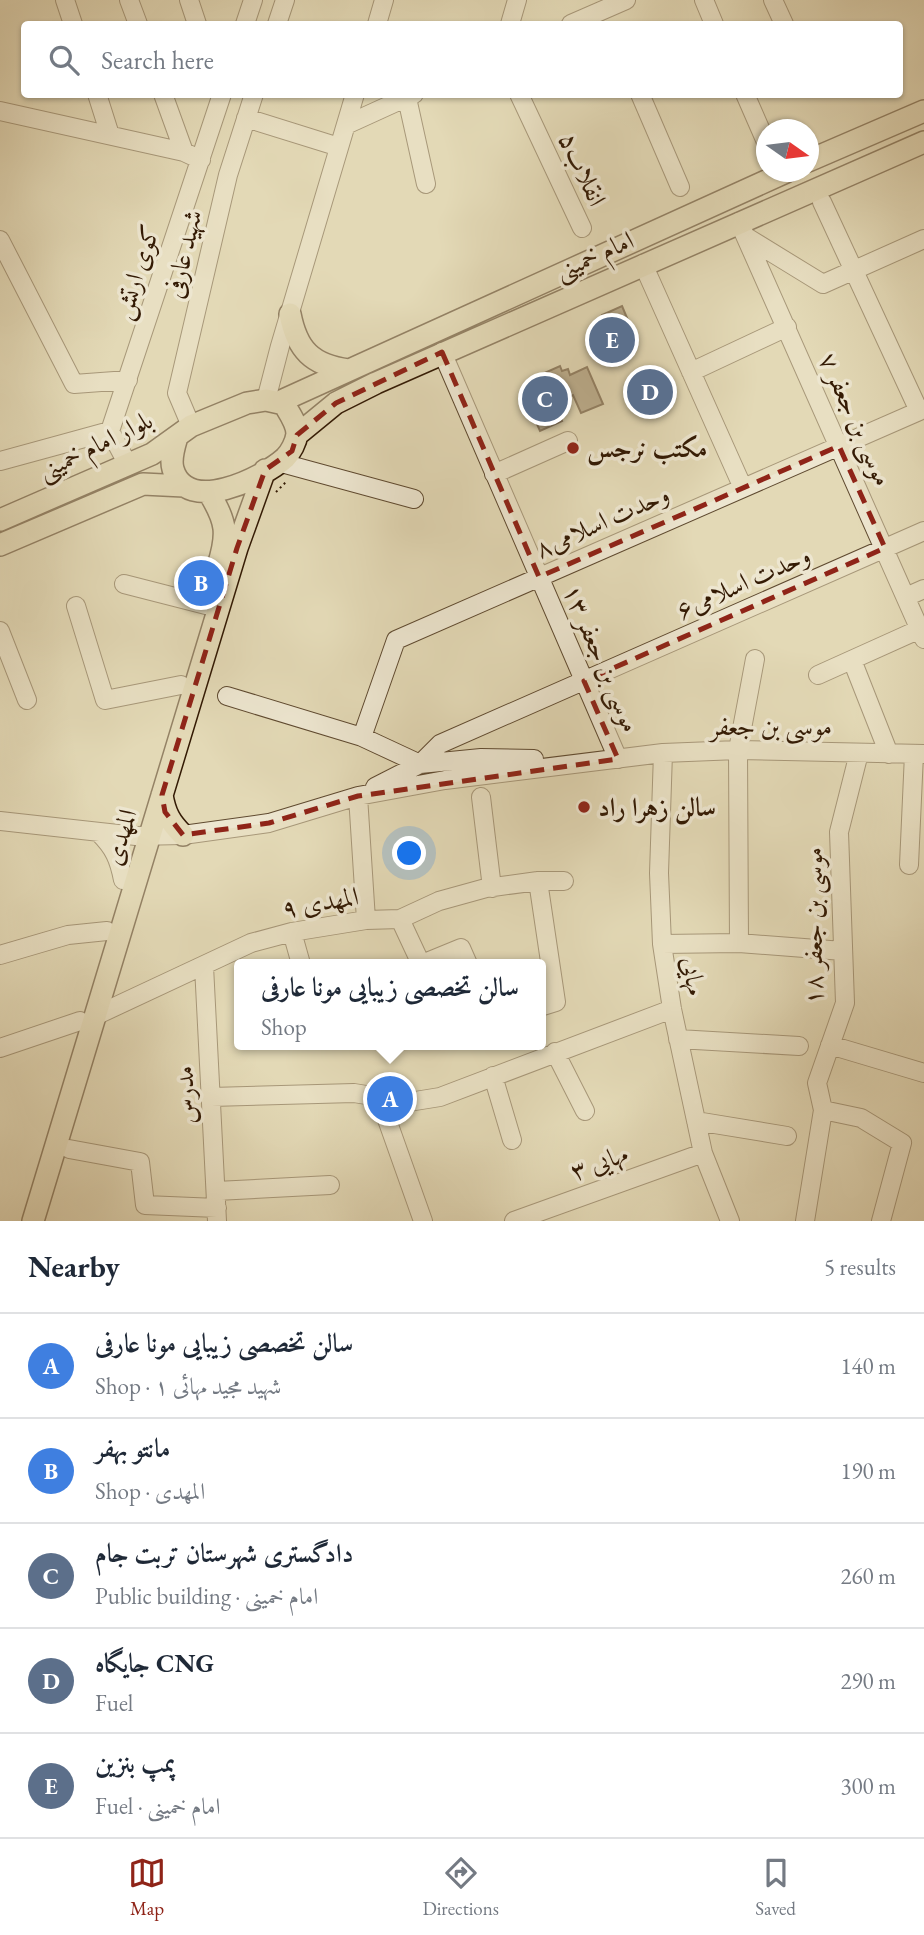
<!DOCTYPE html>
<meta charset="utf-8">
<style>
body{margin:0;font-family:"EB Garamond",Amiri,serif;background:#f2f2f3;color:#1f2937}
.compass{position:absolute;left:756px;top:119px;width:63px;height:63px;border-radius:50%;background:#fff;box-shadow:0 2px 5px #0004;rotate:104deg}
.you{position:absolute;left:410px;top:854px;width:24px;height:24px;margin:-18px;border:5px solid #fff;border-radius:50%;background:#1a73e8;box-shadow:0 0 0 10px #1a73e833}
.badge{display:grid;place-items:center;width:46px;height:46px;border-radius:50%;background:#8f2418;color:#fff;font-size:23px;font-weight:700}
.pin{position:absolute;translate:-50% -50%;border:4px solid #fff;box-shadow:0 2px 7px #0006}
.popup{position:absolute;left:234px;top:959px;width:312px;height:91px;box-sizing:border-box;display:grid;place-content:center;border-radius:7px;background:#fff;filter:drop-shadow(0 2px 5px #0005);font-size:23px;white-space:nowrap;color:#747a83}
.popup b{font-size:26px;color:#1f2937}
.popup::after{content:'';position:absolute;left:50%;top:100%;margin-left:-14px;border:14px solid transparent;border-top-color:#fff}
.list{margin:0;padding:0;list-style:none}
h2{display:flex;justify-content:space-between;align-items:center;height:91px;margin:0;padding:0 28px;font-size:30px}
h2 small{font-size:23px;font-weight:400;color:#747a83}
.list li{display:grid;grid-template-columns:46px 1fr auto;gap:21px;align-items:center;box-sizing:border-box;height:105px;padding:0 28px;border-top:2px solid #e0e1e3}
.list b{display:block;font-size:26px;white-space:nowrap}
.list p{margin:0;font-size:23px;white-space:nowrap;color:#747a83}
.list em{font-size:23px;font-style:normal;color:#747a83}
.icon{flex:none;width:38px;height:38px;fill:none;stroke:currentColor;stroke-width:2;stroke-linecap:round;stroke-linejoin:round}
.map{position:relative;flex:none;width:924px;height:1221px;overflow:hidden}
.search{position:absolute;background:#fff;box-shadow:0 2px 5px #0004;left:21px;right:21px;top:21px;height:77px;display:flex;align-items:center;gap:18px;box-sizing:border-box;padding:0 24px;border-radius:7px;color:#747a83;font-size:26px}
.sheet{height:616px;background:#fff}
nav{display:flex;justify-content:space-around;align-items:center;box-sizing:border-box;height:98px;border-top:2px solid #e0e1e3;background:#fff;font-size:19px;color:#747a83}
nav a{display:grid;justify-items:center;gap:4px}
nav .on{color:#8f2418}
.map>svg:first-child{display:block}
.building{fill:#8f7d61;stroke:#331a04;stroke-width:2}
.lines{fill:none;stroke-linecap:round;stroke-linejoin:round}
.minor-casing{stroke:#5f4a30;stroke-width:20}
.major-casing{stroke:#331a04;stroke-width:24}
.path{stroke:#331a04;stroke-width:2;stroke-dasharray:2 3.5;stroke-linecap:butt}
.minor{stroke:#ede6d0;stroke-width:18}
.major{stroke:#e3d9b6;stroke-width:21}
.marked{fill:none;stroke:#8f2418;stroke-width:5;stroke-dasharray:14 9;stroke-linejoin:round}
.poi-dot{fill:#8f2418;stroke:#ede6d0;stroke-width:2.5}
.labels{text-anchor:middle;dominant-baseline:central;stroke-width:7;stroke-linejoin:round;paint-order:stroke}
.street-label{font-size:26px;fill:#331a04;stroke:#ede6d0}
.poi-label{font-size:26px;font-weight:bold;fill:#331a04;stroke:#ede6d0;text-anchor:start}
</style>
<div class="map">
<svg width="924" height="1221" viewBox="0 0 924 1221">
<rect width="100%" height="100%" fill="#e3d9b6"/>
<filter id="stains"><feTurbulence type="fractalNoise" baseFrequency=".00286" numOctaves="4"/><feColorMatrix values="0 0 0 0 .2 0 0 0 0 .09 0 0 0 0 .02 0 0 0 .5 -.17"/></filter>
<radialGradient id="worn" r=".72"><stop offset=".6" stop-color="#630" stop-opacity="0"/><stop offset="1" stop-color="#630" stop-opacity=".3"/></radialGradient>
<!-- building -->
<path class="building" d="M622 306 637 342 617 351 602 315Z
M560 366 562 371 568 369 570 375 587 367 603 404 581 413 573 395 554 403 562 421 540 431 524 395 540 388 538 382 543 380 540 375Z"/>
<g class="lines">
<!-- minor casing -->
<g class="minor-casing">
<path id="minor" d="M65 0 73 24
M129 0 138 24
M189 0 197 24
M704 0 714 24
M773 0 784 24
M245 24 253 0
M277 24 285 0
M377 24 384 0
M510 24 517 0
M571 24 626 0
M97 94 110 135
M163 94 184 152
M519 94 582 228
M640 94 680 187
M745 94 766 142
M407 98 426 184
M0 111 184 152 201 160
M246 118 339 147
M346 125 414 94
M822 202 919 411
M739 222 924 639
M748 238 823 284 924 239
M0 240 74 384 128 380
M643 264 743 488
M442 352 618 759
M691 372 787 327
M266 400 280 346 355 94
M191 426 177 393 228 175 254 94
M0 461 110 431
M278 462 414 499
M127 463 110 431 222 94
M494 474 568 441
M124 584 206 605
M906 597 924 589
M76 606 105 700 181 685
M0 631 27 700
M852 660 889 754
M818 675 920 629
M227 696 362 737 420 764 440 744 924 531
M362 737 396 640 924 409
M663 753 659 873 662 944 672 1009 703 1153 730 1221
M375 787 420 764 481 758 534 759
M358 796 366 920
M481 797 492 888
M0 821 136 836 183 835 269 823 358 796 445 780 663 753 738 750 924 754
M99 833C114 848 119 859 123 880
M909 865 914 754
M538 881 556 1002 540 1007
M400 919 421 964
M292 932 301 964
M739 943 738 750 755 659
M662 944 739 943 843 951
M0 955 68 935 107 931
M422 964 461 948 468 964
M204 966 217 1221
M95 1016 251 943 292 932 366 920 400 919 439 901 486 888 538 881H564
M678 1039 799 1046
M830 1045 924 1073
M0 1048 80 1021
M555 1052 585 1111
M493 1076 512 1140
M211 1097 354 1093 409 1102 440 1097 672 1009
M379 1097 423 1221
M823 1110 861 1118 902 1143 881 1221
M696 1121 787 1136
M69 1149 140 1162 145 1205 217 1208
M216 1191 330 1185
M514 1221 703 1153
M805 1221 823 1110 817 1083 845 1003 839 832 859 753"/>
</g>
<!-- major casing -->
<g class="major-casing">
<path id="major" d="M808 161 924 111
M290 314C297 350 312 365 348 370
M279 402 786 172
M297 435 336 403 376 383 924 142
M209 493C227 522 228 534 218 566
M0 520 152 454 191 426 247 403 266 400 284 404C289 413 297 423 297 434 296 442 291 452 285 458 263 478 186 516 173 469 170 459 174 447 177 437
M0 545 143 484 184 486
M162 795C165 813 170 822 183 835
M33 1221 237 548 265 470"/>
</g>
<!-- path -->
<path class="path" d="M276 492 287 481"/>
<!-- minor -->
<use href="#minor" class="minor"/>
<!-- major -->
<use href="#major" class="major"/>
</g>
<!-- marked area -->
<path d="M0 0H924V1221H0ZM442 352 539 577 839 446 885 548 584 681 618 759 358 796 269 823 183 835 165 812 162 795 237 548 265 470 292 451 297 435 336 403Z" fill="#e3d9b6" fill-opacity=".55" fill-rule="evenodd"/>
<path class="marked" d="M442 352 539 577 839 446 885 548 584 681 618 759 358 796 269 823 183 835 165 812 162 795 237 548 265 470 292 451 297 435 336 403Z"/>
<!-- markers -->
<g class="poi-dot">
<circle cx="573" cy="448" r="7"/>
<circle cx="584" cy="807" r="7"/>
</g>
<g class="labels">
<!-- street labels -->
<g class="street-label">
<text transform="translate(583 169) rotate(65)">انقلاب۵</text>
<text transform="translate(183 254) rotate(-77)">شهید عارفی</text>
<text transform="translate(594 255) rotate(-24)">امام خمینی</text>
<text transform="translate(136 272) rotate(-72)">کوی ارتش</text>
<text transform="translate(856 419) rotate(66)">موسی بن جعفر ۷</text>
<text transform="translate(95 445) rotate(-26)">بلوار امام خمینی</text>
<text transform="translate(602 521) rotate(-24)">وحدت اسلامی۸</text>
<text transform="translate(743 582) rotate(-24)">وحدت اسلامی۶</text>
<text transform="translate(602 658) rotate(67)">موسی بن جعفر ۱۳</text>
<text x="771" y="726">موسی بن جعفر</text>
<text transform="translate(120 837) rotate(-73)">المهدی</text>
<text transform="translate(320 902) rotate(-10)">المهدی ۹</text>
<text transform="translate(813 926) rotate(-90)">موسی بن جعفر ۱۸</text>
<text transform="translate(694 976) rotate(81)">مهایی</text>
<text transform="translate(185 1095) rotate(-93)">مدرس</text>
<text transform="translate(599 1162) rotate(-20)">مهایی ۳</text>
</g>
<!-- poi labels -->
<g class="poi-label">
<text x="587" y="448">مكتب نرجس</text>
<text x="598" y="807">سالن زهرا راد</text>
</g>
</g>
<rect width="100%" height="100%" filter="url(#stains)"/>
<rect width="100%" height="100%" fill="url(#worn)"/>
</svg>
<svg class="compass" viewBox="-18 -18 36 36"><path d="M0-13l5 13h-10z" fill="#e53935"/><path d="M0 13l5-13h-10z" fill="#747a83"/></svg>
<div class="you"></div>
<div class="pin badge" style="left:390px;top:1099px;background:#3f7fe0">A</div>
<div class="popup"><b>سالن تخصصی زیبایی مونا عارفی</b>Shop</div>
<div class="pin badge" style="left:201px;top:583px;background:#3f7fe0">B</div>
<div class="pin badge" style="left:545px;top:399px;background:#5c6f8a">C</div>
<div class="pin badge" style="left:650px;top:392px;background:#5c6f8a">D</div>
<div class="pin badge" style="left:612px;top:340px;background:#5c6f8a">E</div>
<div class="search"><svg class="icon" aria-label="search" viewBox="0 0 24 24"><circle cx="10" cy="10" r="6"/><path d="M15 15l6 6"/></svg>Search here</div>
</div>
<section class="sheet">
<h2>Nearby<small>5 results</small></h2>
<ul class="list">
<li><span class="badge" style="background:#3f7fe0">A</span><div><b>سالن تخصصی زیبایی مونا عارفی</b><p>Shop · شهید مجید مهائی ۱</p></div><em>140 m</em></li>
<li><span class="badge" style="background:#3f7fe0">B</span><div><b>مانتو بهفر</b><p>Shop · المهدی</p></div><em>190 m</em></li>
<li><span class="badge" style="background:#5c6f8a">C</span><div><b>دادگستری شهرستان تربت جام</b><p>Public building · امام خمینی</p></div><em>260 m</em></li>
<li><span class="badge" style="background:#5c6f8a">D</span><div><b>جایگاه CNG</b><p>Fuel</p></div><em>290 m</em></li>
<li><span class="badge" style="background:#5c6f8a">E</span><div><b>پمپ بنزین</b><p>Fuel · امام خمینی</p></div><em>300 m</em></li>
</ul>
</section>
<nav>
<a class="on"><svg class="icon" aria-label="map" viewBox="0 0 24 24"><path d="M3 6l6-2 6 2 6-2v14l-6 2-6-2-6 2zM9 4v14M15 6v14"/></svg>Map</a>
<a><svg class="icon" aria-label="directions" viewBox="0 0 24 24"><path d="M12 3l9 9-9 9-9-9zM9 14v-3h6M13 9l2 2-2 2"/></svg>Directions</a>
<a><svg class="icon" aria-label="saved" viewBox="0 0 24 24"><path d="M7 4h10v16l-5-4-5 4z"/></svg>Saved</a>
</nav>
